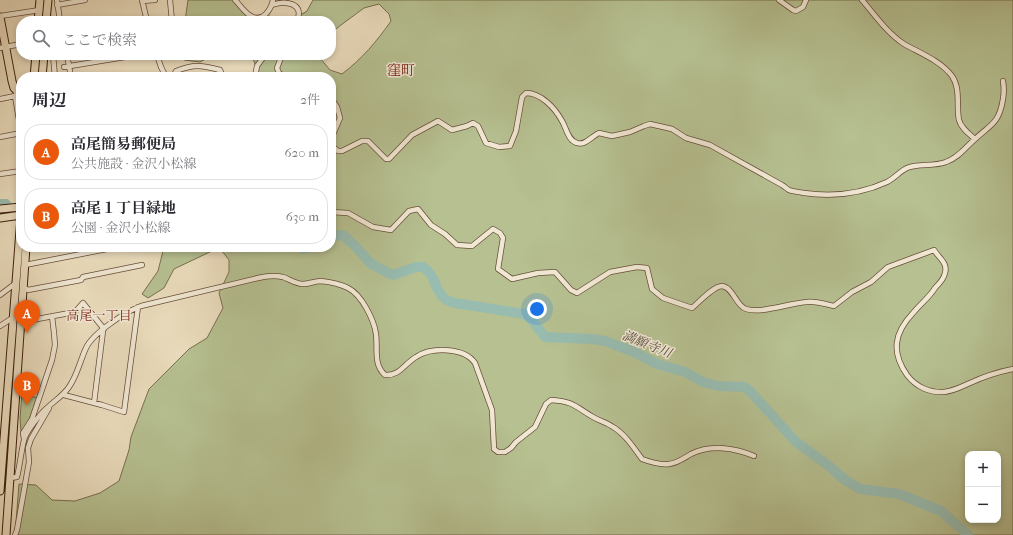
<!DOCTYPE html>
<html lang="ja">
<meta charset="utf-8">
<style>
body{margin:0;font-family:"IM FELL French Canon","Noto Serif JP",serif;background:#f2f2f3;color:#2b2b33}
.controls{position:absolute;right:12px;bottom:12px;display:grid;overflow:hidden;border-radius:8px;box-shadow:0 2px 6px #0003}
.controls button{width:36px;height:36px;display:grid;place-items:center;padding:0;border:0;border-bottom:1px solid #e1e1e2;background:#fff;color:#2b2b33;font:20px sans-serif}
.you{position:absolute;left:537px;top:309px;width:14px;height:14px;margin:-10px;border:3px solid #fff;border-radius:50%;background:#1a73e8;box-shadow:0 0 0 6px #1a73e833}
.badge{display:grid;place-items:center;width:26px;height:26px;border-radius:50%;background:#ea580c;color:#fff;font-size:13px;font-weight:700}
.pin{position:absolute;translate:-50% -33px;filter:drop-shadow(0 1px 2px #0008)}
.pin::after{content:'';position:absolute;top:21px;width:14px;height:12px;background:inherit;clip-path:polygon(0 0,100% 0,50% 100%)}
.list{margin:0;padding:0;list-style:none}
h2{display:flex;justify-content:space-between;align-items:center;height:52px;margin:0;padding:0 16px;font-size:17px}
h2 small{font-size:13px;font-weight:400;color:#7c7c81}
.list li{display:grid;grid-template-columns:26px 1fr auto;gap:12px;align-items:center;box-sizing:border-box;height:56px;margin:0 8px 8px;padding:0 8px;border:1px solid #e1e1e2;border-radius:16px}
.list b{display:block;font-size:15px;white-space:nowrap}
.list p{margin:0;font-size:13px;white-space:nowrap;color:#7c7c81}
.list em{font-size:13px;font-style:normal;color:#7c7c81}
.icon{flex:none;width:22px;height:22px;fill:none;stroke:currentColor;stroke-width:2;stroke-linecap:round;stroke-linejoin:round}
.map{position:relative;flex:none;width:1013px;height:535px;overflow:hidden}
.search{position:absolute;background:#fff;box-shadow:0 2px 6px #0003;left:16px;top:16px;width:320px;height:44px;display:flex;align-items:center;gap:10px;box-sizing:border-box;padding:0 14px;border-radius:16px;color:#7c7c81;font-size:15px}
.panel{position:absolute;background:#fff;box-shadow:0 2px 6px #0003;left:16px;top:72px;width:320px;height:180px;border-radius:16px}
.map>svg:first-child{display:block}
.green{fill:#b6c091;stroke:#796f50;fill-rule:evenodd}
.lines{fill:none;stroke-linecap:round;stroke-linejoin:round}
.river{stroke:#98bcb0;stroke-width:10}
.minor-casing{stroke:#684e3b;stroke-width:6}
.primary-casing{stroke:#3c1e10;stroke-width:9}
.minor{stroke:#f1e8d4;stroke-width:4.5}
.primary{stroke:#eadcbd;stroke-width:7}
.labels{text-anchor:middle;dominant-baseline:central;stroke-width:3;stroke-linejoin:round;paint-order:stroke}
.neighbourhood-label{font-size:13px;fill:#7a1f14;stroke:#f1e8d4}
.water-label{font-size:13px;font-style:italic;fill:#584d40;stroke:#f1e8d4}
.quarter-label{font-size:14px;fill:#7a1f14;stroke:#f1e8d4}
</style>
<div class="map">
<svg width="1013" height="535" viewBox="0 0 1013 535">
<rect width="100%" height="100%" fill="#eadcbd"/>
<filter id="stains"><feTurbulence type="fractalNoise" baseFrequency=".005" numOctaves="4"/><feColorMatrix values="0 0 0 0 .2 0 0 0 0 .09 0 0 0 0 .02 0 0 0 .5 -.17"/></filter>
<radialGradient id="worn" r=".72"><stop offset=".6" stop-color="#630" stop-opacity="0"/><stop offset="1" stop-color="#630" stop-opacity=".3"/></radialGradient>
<!-- green -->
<path class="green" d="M188 0H232L254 19 270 16 274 19 289 21H185Z
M313 0H1013V535H15L19 484 36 485 52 500 75 501 100 493 119 481 129 450 131 437 149 389 189 349 207 338 223 308 219 293 229 272V260L222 251 216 249 174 269 164 288 148 298 142 294 158 271 164 247H331V77H261L253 59 249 55H321L320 58 330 70 342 74C362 59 377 41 391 21L389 14 379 4 364 8 341 25 331 33V21H290L307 11ZM968 454H998V520H968Z
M184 55H247L211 56 200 62 184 60Z
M22 393 37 398 29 420 21 432 20 418Z"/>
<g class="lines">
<!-- river -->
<path class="river" d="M0 204H6
M331 236 343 235 356 247 370 263 390 274 393 275 416 267H423C435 274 434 288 443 297 446 300 451 302 455 303L524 314 531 319 545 337 592 339 605 341 634 352 657 364 685 372 703 382 718 386 744 387 750 391 795 441 829 466 845 480 860 489 899 494 941 511 968 535
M301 247 303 249 310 247"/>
<!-- minor casing -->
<g class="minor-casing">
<path id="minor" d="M57 0 60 21
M142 0 147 21
M170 0 172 21
M235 0C240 5 245 13 251 16 263 23 271 9 273 0
M779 0 793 10 796 11 803 7 806 0
M862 0C875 15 887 33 904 44 920 53 941 61 952 76 961 89 956 106 959 120 961 128 969 134 975 139
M142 1 155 0
M57 5 85 0
M272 5C285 0 305 3 297 21
M0 16 40 10
M0 48 21 44
M53 55 55 77
M67 55 71 77
M157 55 161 67 166 77
M282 55 277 68 279 73 285 77
M64 67 137 55
M173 77 176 71C194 64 201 65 220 70L223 77
M255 77 257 66 265 55
M17 92 15 96 21 132
M331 98 337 107 340 118 331 139 332 146 338 151H342L362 141H368L386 159H389L412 135 438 121 452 130 467 126 473 123 478 126 486 143 499 147 510 146 516 131 522 97 526 93C541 93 555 108 562 121 566 127 568 141 577 143 585 146 592 136 599 133L612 136 630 132 644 126 650 124 672 129 686 138 710 145 782 185C784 186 787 189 789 190 794 192 800 192 804 193 833 197 861 194 887 182 895 178 900 171 907 168 918 163 933 167 946 162 958 158 965 148 974 140 991 124 999 124 1003 99 1004 93 1004 87 1003 81
M0 99 15 96
M0 137 21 133
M0 174 21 171
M331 212 348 213 373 227 391 230 409 211 418 209 431 225 445 234 457 245 472 246 493 229 500 233 503 238 498 269 512 279 538 273 555 272 571 290 577 293 610 272 637 267 647 268 652 289 663 298 692 308C699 302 714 286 722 286 733 287 736 306 746 309 761 314 790 303 807 302 815 301 825 304 834 306L852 292 871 282 888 267 934 250C939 258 948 263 945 273 944 279 939 284 935 288 929 298 920 304 913 313 894 333 891 352 907 375 916 387 930 393 944 392 954 391 961 387 970 383 983 377 998 372 1013 369
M25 265 117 247
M23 287 28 290 81 280 83 277 142 265
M0 295 16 283
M21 322 75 312 83 303 104 329
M0 326 14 317
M64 395 102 405 124 412 138 307
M94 403 103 331
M24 439 23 433 32 419 52 360 55 345 54 333 52 316
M10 478 17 477C20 465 21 452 24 440 26 432 40 414 47 408 55 400 62 397 69 387 77 376 80 361 86 348 93 333 125 312 141 306L258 278C266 276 274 275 283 277 289 279 296 284 303 284 309 284 315 281 321 281 330 282 340 284 348 288 362 295 374 320 376 334 378 349 373 364 385 375 400 376 404 364 416 357 431 347 464 347 475 363L492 410 494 449 498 452H505L511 448 516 442 535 427 546 404 551 400C573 401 576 407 593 417 600 421 607 423 613 427 625 434 634 448 642 459 650 462 661 465 669 464 678 463 684 458 691 454 711 444 735 448 754 456
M15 535 17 530 29 462 28 448 31 439 49 408"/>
</g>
<!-- primary casing -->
<g class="primary-casing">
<path id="primary" d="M0 17 12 81 14 88 21 95
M38 21 40 0
M46 21 48 0
M34 77 36 55
M42 77 44 55
M0 209 21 207
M0 218 21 215
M0 491 21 217
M6 535 26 247"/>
</g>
<!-- minor -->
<use href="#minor" class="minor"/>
<!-- primary -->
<use href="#primary" class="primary"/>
</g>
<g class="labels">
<!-- neighbourhood labels -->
<g class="neighbourhood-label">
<text x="99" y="315">高尾一丁目</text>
</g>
<!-- water labels -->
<g class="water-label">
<text transform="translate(647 344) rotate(22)">満願寺川</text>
</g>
<!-- quarter labels -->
<g class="quarter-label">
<text x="401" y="70">窪町</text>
</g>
</g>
<rect width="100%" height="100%" filter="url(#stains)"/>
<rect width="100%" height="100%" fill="url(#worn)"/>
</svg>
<div class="controls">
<button>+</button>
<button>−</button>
</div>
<div class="you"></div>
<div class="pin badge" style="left:27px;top:333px">A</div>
<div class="pin badge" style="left:27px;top:405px">B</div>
<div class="search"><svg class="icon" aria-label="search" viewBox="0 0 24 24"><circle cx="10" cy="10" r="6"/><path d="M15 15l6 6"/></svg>ここで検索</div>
<section class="panel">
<h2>周辺<small>2件</small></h2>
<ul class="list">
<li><span class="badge">A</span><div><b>高尾簡易郵便局</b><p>公共施設 · 金沢小松線</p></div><em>620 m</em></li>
<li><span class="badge">B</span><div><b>高尾１丁目緑地</b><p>公園 · 金沢小松線</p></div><em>630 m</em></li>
</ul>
</section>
</div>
